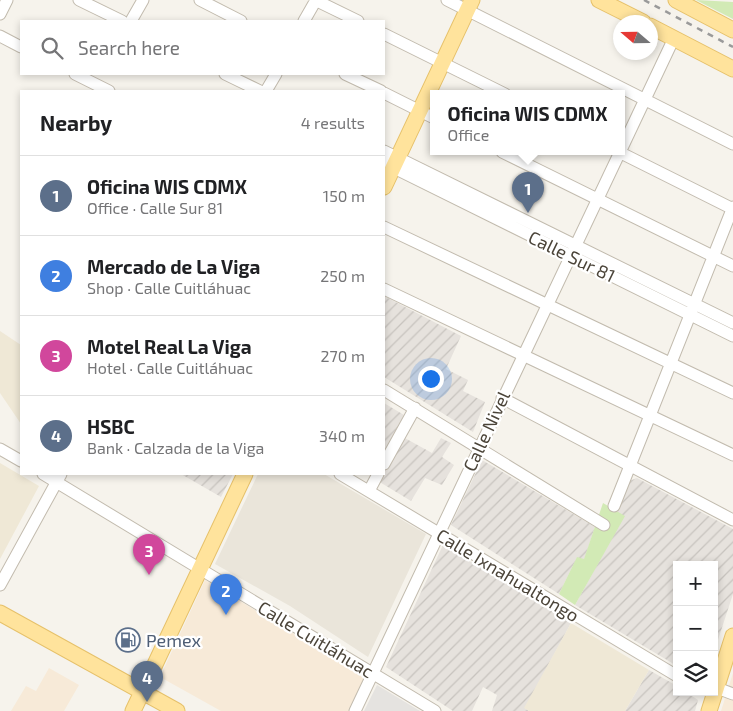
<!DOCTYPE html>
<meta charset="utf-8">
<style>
body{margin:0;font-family:"Exo 2",sans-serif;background:#f6f6f6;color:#202124}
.controls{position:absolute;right:15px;bottom:15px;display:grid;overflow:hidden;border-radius:0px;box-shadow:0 2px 8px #0003}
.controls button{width:45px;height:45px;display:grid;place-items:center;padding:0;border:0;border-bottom:1px solid #e0e0e0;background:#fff;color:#202124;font:25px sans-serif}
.compass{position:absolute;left:613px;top:15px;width:45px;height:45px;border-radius:50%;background:#fff;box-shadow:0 2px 8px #0003;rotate:290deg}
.you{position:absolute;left:430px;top:378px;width:18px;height:18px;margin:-12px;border:4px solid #fff;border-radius:50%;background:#1a73e8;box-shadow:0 0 0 8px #1a73e833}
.badge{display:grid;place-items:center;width:32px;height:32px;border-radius:50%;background:#fc3f1d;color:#fff;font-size:16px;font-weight:700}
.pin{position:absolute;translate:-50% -41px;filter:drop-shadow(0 1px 2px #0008)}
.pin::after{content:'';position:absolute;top:26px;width:18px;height:15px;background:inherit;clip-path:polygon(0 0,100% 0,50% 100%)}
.popup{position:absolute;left:430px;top:90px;width:195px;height:65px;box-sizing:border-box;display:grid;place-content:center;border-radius:0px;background:#fff;filter:drop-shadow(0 1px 4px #0005);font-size:16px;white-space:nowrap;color:#757577}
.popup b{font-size:19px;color:#202124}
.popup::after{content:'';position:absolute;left:50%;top:100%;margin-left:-10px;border:10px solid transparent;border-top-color:#fff}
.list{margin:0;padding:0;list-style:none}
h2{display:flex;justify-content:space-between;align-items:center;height:65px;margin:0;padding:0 20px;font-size:21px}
h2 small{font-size:16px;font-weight:400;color:#757577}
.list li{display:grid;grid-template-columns:32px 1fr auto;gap:15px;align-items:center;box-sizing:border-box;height:80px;padding:0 20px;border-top:1px solid #e0e0e0}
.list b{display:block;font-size:19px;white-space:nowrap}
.list p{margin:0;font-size:16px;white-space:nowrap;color:#757577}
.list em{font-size:16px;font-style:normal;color:#757577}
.icon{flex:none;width:28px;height:28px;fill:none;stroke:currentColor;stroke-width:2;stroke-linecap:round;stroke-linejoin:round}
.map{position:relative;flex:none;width:733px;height:711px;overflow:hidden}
.search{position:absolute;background:#fff;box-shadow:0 2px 8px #0003;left:20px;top:20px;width:365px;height:55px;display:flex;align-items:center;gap:12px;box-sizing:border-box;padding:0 18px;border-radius:0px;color:#757577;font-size:19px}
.panel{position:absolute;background:#fff;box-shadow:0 2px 8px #0003;left:20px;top:90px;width:365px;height:385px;border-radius:0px}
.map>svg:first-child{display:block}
.residential{fill:#eae5da}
.commercial{fill:#f7ead8}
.industrial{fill:url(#industrial-furrows)}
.education{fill:#efe8d6}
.green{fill:#d2eab5}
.parking{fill:#e5e3e0}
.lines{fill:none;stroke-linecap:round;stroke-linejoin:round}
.minor-casing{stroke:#c2bbae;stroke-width:13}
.major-casing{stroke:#e6c16a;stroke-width:17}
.minor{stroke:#fff;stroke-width:11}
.major{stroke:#ffe39c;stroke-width:15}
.rail{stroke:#9a9a9a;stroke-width:2.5;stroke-dasharray:6 6;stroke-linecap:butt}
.labels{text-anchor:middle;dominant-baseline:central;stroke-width:4.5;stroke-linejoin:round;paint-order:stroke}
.street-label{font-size:18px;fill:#4b4439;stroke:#fff}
.service-label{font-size:18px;fill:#4e5e75;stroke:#fff;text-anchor:start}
</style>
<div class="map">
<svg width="733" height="711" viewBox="0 0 733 711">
<defs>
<pattern id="industrial-furrows" width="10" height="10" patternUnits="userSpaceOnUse" patternTransform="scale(1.25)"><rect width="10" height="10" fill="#e6e2dd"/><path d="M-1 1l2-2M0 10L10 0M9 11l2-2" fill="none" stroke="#c7c3be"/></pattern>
</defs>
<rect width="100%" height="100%" fill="#f6f3ec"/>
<!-- residential -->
<path class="residential" d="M258 474H324L426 534 368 657 290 606 215 564Z"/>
<!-- commercial -->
<path class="commercial" d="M205 580 367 678 351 711H221L160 677Z
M49 668 79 685 64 711H11L26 686 36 691Z
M733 673V711H721Z"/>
<!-- industrial -->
<path class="industrial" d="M384 296 461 336 446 369 468 380 463 391 485 402 473 432 384 377Z
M384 403 404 415 384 452Z
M403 437 432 453 441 438 451 443 442 457 454 465 442 485 425 478 411 501 378 481Z
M482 460 595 527 584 560 577 558 559 594 451 525Z
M181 474H233L221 497Z
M637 478 733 529V594L714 652V565H677V666L575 605 624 516 617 513 629 481Z
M443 545 571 623 525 708 529 711H492L497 695 483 687 472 711H453L386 667Z
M649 670 677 686V692H686L698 700 695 711H625Z"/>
<!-- education -->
<path class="education" d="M0 331 21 345V424L0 393Z
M0 463 39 486 0 559Z
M571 623 649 670 625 711H529L524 708Z"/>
<!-- green -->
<path class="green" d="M696 0 733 2V19Z
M603 503 625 516 575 605 559 594 577 557 584 559Z"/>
<!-- parking -->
<path class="parking" d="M377 685 420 711H364Z"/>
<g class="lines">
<!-- minor casing -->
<g class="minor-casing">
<path id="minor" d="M79 0 122 21
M200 0 241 21
M315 0 358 21
M447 0 733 144
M0 14 7 0
M131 21 143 0
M304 21 316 0
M384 34 505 94
M0 36 21 47
M75 74 109 91
M225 74 260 91
M345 74 381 91
M266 91 276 74
M384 93 434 118
M622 148 674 38
M384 151 733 323
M502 152 733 266
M619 152 733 209
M384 163 733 336
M384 227 733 393
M384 289 733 455
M384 390 604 525
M502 398 733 520
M0 449 21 461
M384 464 415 408
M43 474 435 711
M340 474 677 676
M369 491 378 474
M614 506 733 207
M0 585 61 474
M717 688 733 694
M355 711 620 152"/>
</g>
<!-- major casing -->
<g class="major-casing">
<path id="major" d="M599 0 643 22
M676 0 733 30
M650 26 733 69
M384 187 472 0
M0 613 177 711
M133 711 245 474
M709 711 733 636"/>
</g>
<!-- minor -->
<use href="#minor" class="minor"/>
<!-- major -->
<use href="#major" class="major"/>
<!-- rail -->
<path class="rail" d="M644 0 733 47"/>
</g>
<!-- icons -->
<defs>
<g id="fuel-ring" transform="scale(1.25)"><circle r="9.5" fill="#fff" stroke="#5c6f8a" stroke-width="1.5"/><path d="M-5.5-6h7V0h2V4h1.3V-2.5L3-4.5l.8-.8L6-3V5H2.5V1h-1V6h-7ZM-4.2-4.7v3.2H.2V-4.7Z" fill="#5c6f8a"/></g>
</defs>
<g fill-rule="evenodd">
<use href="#fuel-ring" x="128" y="640"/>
</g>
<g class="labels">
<!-- street labels -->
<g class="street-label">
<text transform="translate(572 256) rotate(26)">Calle Sur 81</text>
<text transform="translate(486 431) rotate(-65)">Calle Nivel</text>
<text transform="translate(508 575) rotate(31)">Calle Ixnahualtongo</text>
<text transform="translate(316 639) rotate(31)">Calle Cuitláhuac</text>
</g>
<!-- service labels -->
<g class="service-label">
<text x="146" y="640">Pemex</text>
</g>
</g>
</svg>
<div class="controls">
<button>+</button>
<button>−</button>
<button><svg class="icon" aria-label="layers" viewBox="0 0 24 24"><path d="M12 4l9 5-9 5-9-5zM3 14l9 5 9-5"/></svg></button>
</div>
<svg class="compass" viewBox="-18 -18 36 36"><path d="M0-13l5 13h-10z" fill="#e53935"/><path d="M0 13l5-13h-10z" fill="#757577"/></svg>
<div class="you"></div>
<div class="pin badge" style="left:528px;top:213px;background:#5c6f8a">1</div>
<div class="popup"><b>Oficina WIS CDMX</b>Office</div>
<div class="pin badge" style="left:226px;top:615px;background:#3f7fe0">2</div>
<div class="pin badge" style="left:149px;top:575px;background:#d1479c">3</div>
<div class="pin badge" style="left:147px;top:702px;background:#5c6f8a">4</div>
<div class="search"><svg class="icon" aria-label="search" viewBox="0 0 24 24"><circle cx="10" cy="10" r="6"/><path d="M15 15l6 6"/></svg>Search here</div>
<section class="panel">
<h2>Nearby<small>4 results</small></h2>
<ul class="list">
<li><span class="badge" style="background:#5c6f8a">1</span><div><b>Oficina WIS CDMX</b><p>Office · Calle Sur 81</p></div><em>150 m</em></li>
<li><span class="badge" style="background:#3f7fe0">2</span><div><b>Mercado de La Viga</b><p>Shop · Calle Cuitláhuac</p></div><em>250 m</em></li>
<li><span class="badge" style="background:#d1479c">3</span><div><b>Motel Real La Viga</b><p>Hotel · Calle Cuitláhuac</p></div><em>270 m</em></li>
<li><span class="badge" style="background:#5c6f8a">4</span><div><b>HSBC</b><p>Bank · Calzada de la Viga</p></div><em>340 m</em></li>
</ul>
</section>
</div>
